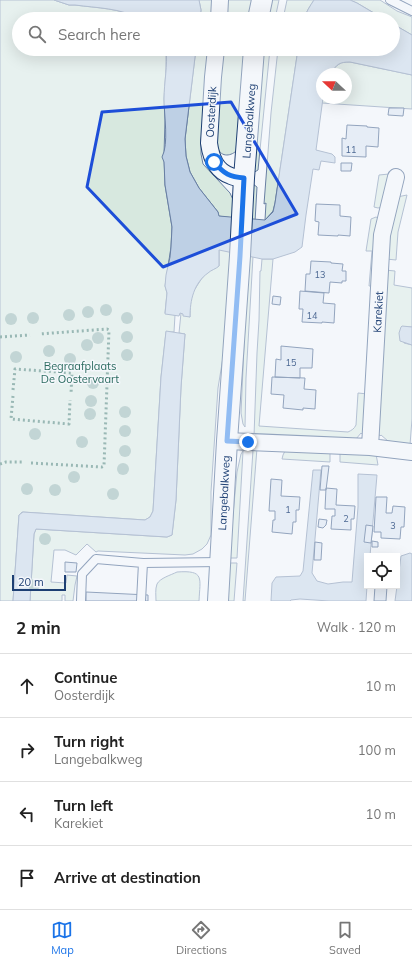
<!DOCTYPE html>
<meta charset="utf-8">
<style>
body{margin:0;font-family:Mulish,sans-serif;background:#f6f6f6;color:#222}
.controls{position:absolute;right:12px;bottom:12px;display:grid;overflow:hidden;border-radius:0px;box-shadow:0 4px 16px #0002}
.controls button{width:36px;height:36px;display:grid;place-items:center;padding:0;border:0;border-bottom:1px solid #e0e0e0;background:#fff;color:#222;font:20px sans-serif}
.compass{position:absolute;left:316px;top:68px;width:36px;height:36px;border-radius:50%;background:#fff;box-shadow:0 4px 16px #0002;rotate:292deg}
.scale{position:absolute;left:12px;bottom:10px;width:54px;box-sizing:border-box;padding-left:4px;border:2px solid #1d3f73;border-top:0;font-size:11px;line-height:14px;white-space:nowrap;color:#1d3f73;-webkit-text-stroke:3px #f4f7fb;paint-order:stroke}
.stop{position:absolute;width:12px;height:12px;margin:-9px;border:3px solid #1a73e8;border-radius:50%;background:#fff}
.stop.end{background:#1a73e8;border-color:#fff;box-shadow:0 1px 4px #0008}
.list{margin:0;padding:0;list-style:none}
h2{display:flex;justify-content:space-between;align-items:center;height:52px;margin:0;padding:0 16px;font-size:17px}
h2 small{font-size:13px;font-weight:400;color:#767676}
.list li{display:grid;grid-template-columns:26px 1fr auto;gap:12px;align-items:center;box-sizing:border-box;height:64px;padding:0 16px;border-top:1px solid #e0e0e0}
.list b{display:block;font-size:15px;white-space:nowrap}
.list p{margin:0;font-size:13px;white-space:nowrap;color:#767676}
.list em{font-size:13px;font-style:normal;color:#767676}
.icon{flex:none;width:22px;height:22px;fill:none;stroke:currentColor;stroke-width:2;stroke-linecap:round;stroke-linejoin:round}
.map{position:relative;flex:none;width:412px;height:601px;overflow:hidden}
.search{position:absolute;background:#fff;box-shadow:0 4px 16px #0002;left:12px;right:12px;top:12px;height:44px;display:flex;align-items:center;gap:10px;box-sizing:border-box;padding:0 14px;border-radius:22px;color:#767676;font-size:15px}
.sheet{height:308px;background:#fff}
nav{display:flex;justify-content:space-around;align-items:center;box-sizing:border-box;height:56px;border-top:1px solid #e0e0e0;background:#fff;font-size:11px;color:#767676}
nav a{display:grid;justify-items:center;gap:2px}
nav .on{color:#1a73e8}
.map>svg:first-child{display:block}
.green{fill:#d7e8df;stroke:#687fa3}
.water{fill:#bed0e5;stroke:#687fa3}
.building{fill:#d5e0f0;stroke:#1d3f73}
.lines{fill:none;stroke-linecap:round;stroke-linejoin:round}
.service-casing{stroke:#1d3f73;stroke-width:10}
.minor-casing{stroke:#1d3f73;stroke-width:18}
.tertiary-casing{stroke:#1d3f73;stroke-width:22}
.service{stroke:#f4f7fb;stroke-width:8}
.minor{stroke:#f4f7fb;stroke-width:16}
.tertiary{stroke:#f4f7fb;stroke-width:20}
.hedge{stroke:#2c6c60;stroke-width:3;stroke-dasharray:2 3;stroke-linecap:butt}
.tree{fill:#86aba6}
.route{stroke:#1a73e8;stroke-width:5}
.marked{fill:none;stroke:#1d4ed8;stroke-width:3;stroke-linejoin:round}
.labels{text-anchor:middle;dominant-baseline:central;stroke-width:3;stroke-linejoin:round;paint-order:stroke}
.number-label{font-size:9px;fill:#4b6792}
.street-label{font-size:11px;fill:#1d3f73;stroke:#f4f7fb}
.park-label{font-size:11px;fill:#2c6c60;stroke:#f4f7fb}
</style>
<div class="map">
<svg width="412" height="601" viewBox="0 0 412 601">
<rect width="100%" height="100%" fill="#f4f7fb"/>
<!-- green -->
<path class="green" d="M0 0H54L69 5H75C97 8 121 8 140 19H19V49H166V69L164 99 165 120 164 154 165 185 172 227 171 247 165 286 167 293 165 313 175 315 174 332H166L161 377 153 511 150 517 145 520 22 512 19 515 13 601H0Z
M199 0H215L213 19H200L201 10Z
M226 0H253L250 19H224Z
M270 0H279L275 19H267Z
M287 0H314C310 6 306 12 304 19H283Z
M350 0H380L397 11 412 17V35L393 24V19H384L357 3Z
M196 49H210L201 141V154L203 164 230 193 234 202 233 218 218 216V212L199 188 190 172 186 156 185 139Z
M221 49H245L237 150C232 156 221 158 218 148 215 140 217 123 218 114 219 92 220 71 221 49Z
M262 49H270L258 170 253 173Z
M278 49H298L275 203 273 211 265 220 266 203 264 204 271 113Z
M342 62H350L412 75V109L322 103 323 98H346V74H331L335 67Z
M389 174 383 207 378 208 374 207 379 175Z
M253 184 257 187 246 378 245 427 243 424 241 413 248 257Z
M407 195 398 232 396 260 386 259 397 197Z
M376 217 380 219 374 286H369L372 251H366L371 219Z
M219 249 232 252 225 345 218 388 211 492V535L207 544 202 549 193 554 185 555 98 551 96 552 87 544 76 555 65 550H54L51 582 66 583 67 575 77 576 75 585 73 601H65V595H62V601H30L34 534 36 529 167 537 172 535 176 500 181 387 185 334 179 333 181 313 190 317V303L193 292 202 278 208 272 219 266Z
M262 259H273L259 426 348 432C352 430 354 429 356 425L358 393 368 394 364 432 362 434 361 433 356 439 254 436 257 353 259 320 260 271H261Z
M385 270 395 271 394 285 412 288V327H402L404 343 412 345V419L410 445 388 441 381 435 380 436 377 432Z
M257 448 245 601H243L253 450 254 449Z
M286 449 330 451V462L282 459 283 455Z
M243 451 237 558H229L237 472 241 454Z
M340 452 376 454 378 465 340 462Z
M228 563H237L234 601H226Z
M177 572C205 570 200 578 199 601H156C156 596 155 589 157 584 160 578 171 575 177 572Z"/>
<!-- water -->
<path class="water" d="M54 0H199L201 10 200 19H140C121 8 97 8 75 5H69Z
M314 0H350L357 3 384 19H304C306 12 310 6 314 0Z
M393 24 412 35V75L350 62C340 62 336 64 331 74H322V98H323L316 150 332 154 335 157V163L321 161 319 170 313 169 306 215 302 247 295 252 273 259H262L219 250V266C216 269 211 270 208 273 194 283 190 300 190 317L183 316V314L180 313 179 316 165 314 167 293 165 286 166 275 170 257 171 247 172 227 165 185 164 162 162 157C169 144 164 115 164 99 164 82 168 65 166 49H196L185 139 186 156 190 172 199 188 218 212 219 216 265 220 273 212 275 203 298 49H393Z
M402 326 412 327V345L400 341 399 333 401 327Z
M166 331 185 334 181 387 176 500 172 535 167 537 36 529 34 534 30 601H13L19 515 23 512 145 520 150 517 153 511 161 377Z
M313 470H321L312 573 317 581 328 584 343 582H352L358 507V474L377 475 370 556H367V586L366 601H329L300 599 291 600 290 601H271L272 583 276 577 300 576 303 571Z
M410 553 412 554V601H395L401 556Z"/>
<!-- building -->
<path class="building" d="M389 108H404L403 116 388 115Z
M347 125 367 126V127L379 128 378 147 366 146V157L342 156V138L346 139Z
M341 163H352L351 171H341Z
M316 204 340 205V216L351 217 350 236 338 235V236L318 235 319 222 315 221Z
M311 261 331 262V263L343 264 342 271H346V281H342V283L330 282 329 293 305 291 306 274H310Z
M300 291 324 293 323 303 335 304 334 323 322 322V323L302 322 303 309H299Z
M273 296 281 297 280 305 272 304Z
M281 346 313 349 312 368H300V378L275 377 276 359 281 360Z
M272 377 305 378 304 389 316 390 315 409 303 408V410L283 408 284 395 271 394Z
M322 466H329L326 490H320Z
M271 479 282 480 281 496 300 497 299 510H296V522H293L292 534 272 532 273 520H275V511H269Z
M326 488 337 489 336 505 355 506 354 519H351V530L331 529 332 516H335V509H325Z
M376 497H387L386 513H392L393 506 405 507 404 527H401L400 539 381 538V532H374Z
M319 519 327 520 326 525 323 528 318 527Z
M366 525 373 526 371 543 364 542Z
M372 541 378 542V547H372Z
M315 542 322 543 321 560H314Z
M65 562 77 563 76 572H65Z
M375 586H387L386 601H374Z
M86 592 148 595V601H86Z"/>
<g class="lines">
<!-- service casing -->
<g class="service-casing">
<path id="service" d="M390 0 412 11
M81 601 82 574 96 559 143 563
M141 601 143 563 220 562"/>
</g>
<!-- minor casing -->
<g class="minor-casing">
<path id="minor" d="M219 19 220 0
M216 49 213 77 209 143C211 158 216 171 231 176 235 178 240 178 244 178
M227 441 370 447 412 452
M370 447 382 235 396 177"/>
</g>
<!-- tertiary casing -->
<g class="tertiary-casing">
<path id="tertiary" d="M258 19 262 0
M218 601 227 441 240 256 244 178 254 49"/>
</g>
<!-- service -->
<use href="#service" class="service"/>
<!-- minor -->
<use href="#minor" class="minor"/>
<!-- tertiary -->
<use href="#tertiary" class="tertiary"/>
<!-- hedge -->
<path class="hedge" d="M0 337 30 335
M13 390 15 369 72 373 71 394
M13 396 11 419 69 424 70 400
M31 463 102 467 104 466 109 330 107 329 40 334
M0 464 6 462H24"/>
</g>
<!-- trees -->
<g class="tree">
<circle cx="106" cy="310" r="6"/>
<circle cx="88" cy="312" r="6"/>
<circle cx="69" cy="315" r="6"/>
<circle cx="33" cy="318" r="6"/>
<circle cx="127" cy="318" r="6"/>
<circle cx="11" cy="319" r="6"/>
<circle cx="127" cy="337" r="6"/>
<circle cx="98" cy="338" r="6"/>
<circle cx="87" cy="345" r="6"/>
<circle cx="49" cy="351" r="6"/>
<circle cx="127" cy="355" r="6"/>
<circle cx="16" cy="357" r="6"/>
<circle cx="70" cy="359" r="6"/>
<circle cx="93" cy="383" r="6"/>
<circle cx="91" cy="401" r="6"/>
<circle cx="125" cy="412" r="6"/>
<circle cx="90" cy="414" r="6"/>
<circle cx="125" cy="431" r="6"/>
<circle cx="35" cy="434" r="6"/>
<circle cx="82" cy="442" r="6"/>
<circle cx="125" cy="451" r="6"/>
<circle cx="123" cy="469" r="6"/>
<circle cx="74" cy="477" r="6"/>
<circle cx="27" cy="489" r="6"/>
<circle cx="55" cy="490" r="6"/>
<circle cx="113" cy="494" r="6"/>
<circle cx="45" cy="539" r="6"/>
<circle cx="34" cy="585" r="6"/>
</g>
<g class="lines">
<!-- route -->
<path class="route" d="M214 162C224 174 230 177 244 178L240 256 227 441 248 442"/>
</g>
<!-- marked area -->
<path d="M0 0H412V601H0ZM231 102 297 214 163 267 87 187 102 112Z" fill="#f4f7fb" fill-opacity=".55" fill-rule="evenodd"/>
<path class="marked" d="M231 102 297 214 163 267 87 187 102 112Z"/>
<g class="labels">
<!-- number labels -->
<g class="number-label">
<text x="351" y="149">11</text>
<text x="320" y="274">13</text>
<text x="312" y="315">14</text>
<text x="291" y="362">15</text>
<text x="288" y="509">1</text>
<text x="346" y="518">2</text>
<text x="393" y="525">3</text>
</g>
<!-- street labels -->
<g class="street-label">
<text transform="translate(211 112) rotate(-87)">Oosterdijk</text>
<text transform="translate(249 121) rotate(-86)">Langebalkweg</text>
<text transform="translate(378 312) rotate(-87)">Karekiet</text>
<text transform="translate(224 493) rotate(-87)">Langebalkweg</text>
</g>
<!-- park labels -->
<g class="park-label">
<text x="80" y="366">Begraafplaats<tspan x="80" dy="13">De Oostervaart</tspan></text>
</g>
</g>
</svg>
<div class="controls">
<button><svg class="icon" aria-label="locate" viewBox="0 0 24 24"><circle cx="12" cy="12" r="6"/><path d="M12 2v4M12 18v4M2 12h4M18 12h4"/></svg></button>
</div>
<svg class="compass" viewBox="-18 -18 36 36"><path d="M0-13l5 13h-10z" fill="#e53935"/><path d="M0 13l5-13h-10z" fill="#767676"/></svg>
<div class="scale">20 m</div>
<div class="stop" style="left:214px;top:162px"></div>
<div class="stop end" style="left:248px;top:442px"></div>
<div class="search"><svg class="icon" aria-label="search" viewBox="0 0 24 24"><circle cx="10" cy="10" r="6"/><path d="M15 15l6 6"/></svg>Search here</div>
</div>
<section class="sheet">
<h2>2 min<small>Walk · 120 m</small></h2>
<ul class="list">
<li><svg class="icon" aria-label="ahead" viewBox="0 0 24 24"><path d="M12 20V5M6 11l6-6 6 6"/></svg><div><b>Continue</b><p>Oosterdijk</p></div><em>10 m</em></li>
<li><svg class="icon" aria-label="right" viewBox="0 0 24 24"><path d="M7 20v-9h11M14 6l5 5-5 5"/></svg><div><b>Turn right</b><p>Langebalkweg</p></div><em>100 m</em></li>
<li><svg class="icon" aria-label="left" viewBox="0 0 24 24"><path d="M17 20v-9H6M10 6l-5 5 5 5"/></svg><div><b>Turn left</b><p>Karekiet</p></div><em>10 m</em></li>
<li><svg class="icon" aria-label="arrive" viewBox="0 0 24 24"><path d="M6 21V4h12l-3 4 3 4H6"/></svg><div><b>Arrive at destination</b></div></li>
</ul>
</section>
<nav>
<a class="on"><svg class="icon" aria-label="map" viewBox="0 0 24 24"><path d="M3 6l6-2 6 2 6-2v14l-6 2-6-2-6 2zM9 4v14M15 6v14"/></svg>Map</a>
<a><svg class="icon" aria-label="directions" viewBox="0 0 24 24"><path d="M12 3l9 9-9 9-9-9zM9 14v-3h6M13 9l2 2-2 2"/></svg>Directions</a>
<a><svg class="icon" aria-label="saved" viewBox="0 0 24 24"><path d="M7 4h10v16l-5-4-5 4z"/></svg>Saved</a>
</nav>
